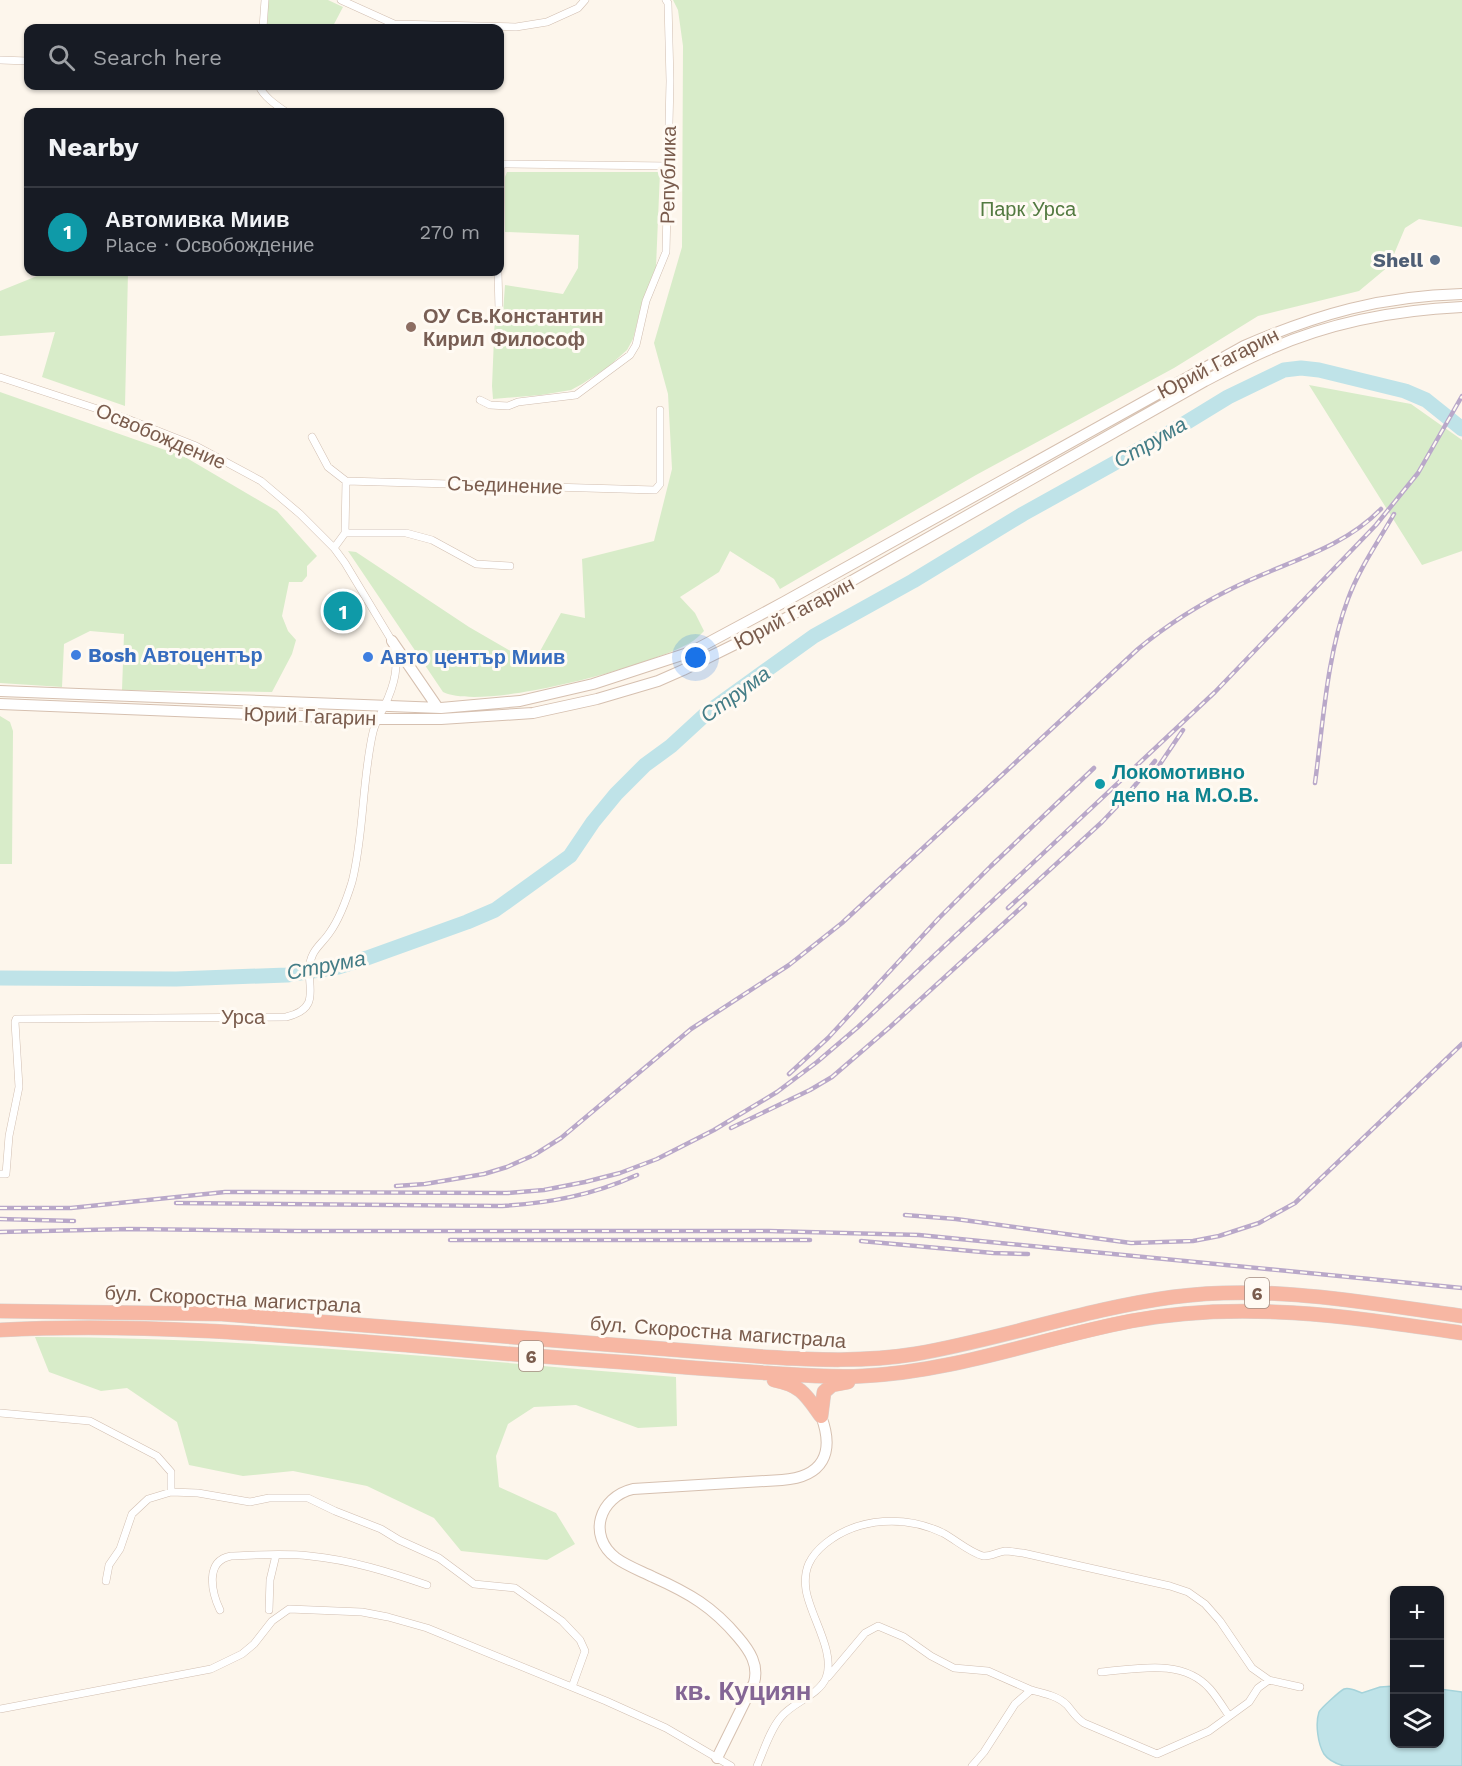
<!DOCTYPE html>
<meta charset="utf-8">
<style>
body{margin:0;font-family:"Work Sans",sans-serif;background:#20242c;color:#f1f3f6}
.controls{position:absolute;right:18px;bottom:18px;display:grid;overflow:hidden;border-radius:12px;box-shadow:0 2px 4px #0004}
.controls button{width:54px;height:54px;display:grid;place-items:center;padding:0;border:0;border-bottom:2px solid #363941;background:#171b24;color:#f1f3f6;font:30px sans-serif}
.you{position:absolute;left:696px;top:658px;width:21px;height:21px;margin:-15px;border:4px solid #fff;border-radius:50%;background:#1a73e8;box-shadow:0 0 0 9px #1a73e833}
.badge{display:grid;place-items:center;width:39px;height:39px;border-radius:50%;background:#ea580c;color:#fff;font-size:20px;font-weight:700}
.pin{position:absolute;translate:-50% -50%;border:3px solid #fff;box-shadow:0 2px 6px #0006}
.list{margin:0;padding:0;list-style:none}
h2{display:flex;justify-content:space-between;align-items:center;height:78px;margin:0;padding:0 24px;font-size:26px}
h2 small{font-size:20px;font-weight:400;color:#9ea1a6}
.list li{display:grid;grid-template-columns:39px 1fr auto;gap:18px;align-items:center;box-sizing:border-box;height:90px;padding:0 24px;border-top:2px solid #363941}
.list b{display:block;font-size:22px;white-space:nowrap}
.list p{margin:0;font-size:20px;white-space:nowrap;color:#9ea1a6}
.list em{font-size:20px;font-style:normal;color:#9ea1a6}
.icon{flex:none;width:33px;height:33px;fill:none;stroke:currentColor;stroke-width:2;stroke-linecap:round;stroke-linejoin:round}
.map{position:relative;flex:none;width:1462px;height:1766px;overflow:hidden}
.search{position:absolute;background:#171b24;box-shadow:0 2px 4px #0004;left:24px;top:24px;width:480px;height:66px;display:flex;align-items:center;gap:15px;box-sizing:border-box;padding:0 21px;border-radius:12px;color:#9ea1a6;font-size:22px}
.panel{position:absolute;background:#171b24;box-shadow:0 2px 4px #0004;left:24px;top:108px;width:480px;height:168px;border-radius:12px}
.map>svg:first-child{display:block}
.green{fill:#d8ecc9}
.water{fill:#bfe3e8;stroke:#a5d3da;stroke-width:1.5}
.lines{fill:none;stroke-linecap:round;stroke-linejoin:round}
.stream{stroke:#a5d3da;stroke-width:2}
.river{stroke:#bfe3e8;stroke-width:15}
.street-casing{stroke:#d1beb0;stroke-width:8}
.secondary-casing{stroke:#d6c0b0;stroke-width:12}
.highway-casing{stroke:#dad1cd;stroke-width:15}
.street{stroke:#fff;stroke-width:7}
.secondary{stroke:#fff;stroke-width:10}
.highway{stroke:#f7b7a3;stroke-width:14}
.rail-casing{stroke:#b9a8c9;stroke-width:4.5}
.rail{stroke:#fffaf3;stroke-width:2;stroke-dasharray:7;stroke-linecap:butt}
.service-dot{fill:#5c6f8a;stroke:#fffaf3;stroke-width:2}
.education-dot{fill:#8d6e63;stroke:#fffaf3;stroke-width:2}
.shop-dot{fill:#3f7fe0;stroke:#fffaf3;stroke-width:2}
.culture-dot{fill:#0f9aa8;stroke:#fffaf3;stroke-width:2}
.labels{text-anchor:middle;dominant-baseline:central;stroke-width:6;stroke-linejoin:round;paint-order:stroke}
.shield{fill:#fffaf3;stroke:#a28b7f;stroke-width:1.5}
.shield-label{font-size:18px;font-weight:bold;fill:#7a5c4d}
.street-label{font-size:20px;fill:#7a5c4d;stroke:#fffaf3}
.park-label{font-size:20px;fill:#537a41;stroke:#fffaf3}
.service-label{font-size:20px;font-weight:bold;fill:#4e5e75;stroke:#fffaf3;text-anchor:end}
.education-label{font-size:20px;font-weight:bold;fill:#785e54;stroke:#fffaf3;text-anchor:start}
.shop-label{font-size:20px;font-weight:bold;fill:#366cbe;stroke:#fffaf3;text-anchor:start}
.culture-label{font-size:20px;font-weight:bold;fill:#0d838f;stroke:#fffaf3;text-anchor:start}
.water-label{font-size:21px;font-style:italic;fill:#437c86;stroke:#fffaf3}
.district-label{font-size:26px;font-weight:bold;fill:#846695;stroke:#fffaf3}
</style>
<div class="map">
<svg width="1462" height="1766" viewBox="0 0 1462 1766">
<rect width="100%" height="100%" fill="#fdf6ec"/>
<!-- green -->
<path class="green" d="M268 0H328L343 7 332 28H267Z
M673 0H1462V227L1419 219 1405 228 1389 266 1359 291 1258 316 1174 368 976 475 780 589 774 579 730 551 719 572 680 597 695 613 704 631C700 635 695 640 690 643 649 666 484 712 443 692L348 551 356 552 469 627 533 664 561 613 585 618 582 559 654 541 672 469 668 394 654 343 682 247 683 46 678 10Z
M507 172H660L656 267 643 299 633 339 627 350 608 367 582 384 571 390 541 395 493 399 492 386 495 314 503 313 505 285 563 294 578 268 579 235 505 232V177Z
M47 272H128L125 406 42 377 55 332 0 336V291Z
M1309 385 1411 404 1462 440V551L1422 565Z
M0 392 185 457 277 511 317 556 307 566V576L302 582H289L282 616 288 631 296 640 292 654 272 692 122 690 124 634 90 631 64 644 62 687 0 683Z
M0 716 10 722 13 731 12 864H0Z
M35 1337C249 1337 463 1360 676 1377L677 1426 638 1428 576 1405 534 1407 508 1424 496 1456 499 1487 556 1513 575 1544 547 1560 461 1551 434 1518 367 1486 293 1471 243 1476 189 1465 177 1422 127 1388 101 1391 49 1372Z"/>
<!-- water -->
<path class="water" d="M1394 1686V1744H1440V1689L1462 1692V1766H1344C1337 1764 1329 1761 1324 1754 1318 1744 1315 1724 1319 1712 1321 1708 1340 1691 1344 1689 1350 1687 1356 1691 1362 1693L1380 1687Z"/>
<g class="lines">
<!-- stream -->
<path class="stream" d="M1456 425 1462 424"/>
<!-- river -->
<path class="river" d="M0 978 176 979 287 975 338 967 367 958 467 922 495 910 570 856 593 822 616 794 645 765 671 746 708 712 814 636 913 581 1023 514 1174 430 1228 397 1284 370 1301 368 1319 370 1405 391 1426 400 1462 429"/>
<!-- street casing -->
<g class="street-casing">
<path id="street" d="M341 0 394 24 516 27 547 22 578 8 585 0
M263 28 265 0
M0 60 28 61
M259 86C264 97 276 105 286 112
M500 164 669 166
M500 240 501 164
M498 272 499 310
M0 377 125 418 196 446 261 481 300 514 334 548 345 563 392 641C400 665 395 684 384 707 380 715 375 723 373 732 362 779 364 835 352 882 347 898 340 918 330 932 325 940 317 946 313 954 300 979 328 1007 286 1017L16 1019 15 1022 19 1087 9 1136 6 1174H0
M480 400 490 405 508 406 518 402 576 395 630 355 636 345 646 301 666 252 670 81 668 3 666 0
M312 437 328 467 346 481
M345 533H406L432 540 476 564 510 566
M334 548 345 533 346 481 655 490 660 484V410
M0 1413 90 1421 157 1456 171 1472V1492
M106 1581 109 1565 120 1549 132 1514 148 1499 171 1492 198 1493 250 1502 269 1498H308L335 1511 381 1529 399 1540 439 1558 474 1584 515 1588 562 1621 580 1640 585 1651 572 1687
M220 1610C212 1593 204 1561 231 1556 257 1555 284 1553 310 1556 351 1560 389 1572 427 1585
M269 1610 270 1580 276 1555
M1101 1672C1137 1669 1183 1658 1210 1689 1217 1697 1223 1707 1229 1716
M828 1677 865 1633 878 1626 904 1637 931 1656 954 1668 988 1671 1031 1690
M0 1709 211 1669 242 1654 254 1644 272 1621 289 1609 362 1612 388 1617 427 1628 606 1701 666 1728 731 1766
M757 1766C764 1750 770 1730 781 1717 793 1702 818 1696 826 1678 836 1652 810 1616 806 1590 803 1569 810 1556 826 1543 859 1517 906 1515 943 1533 956 1540 969 1552 983 1556 991 1557 997 1552 1005 1551 1011 1551 1018 1553 1023 1553L1170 1586 1188 1592 1205 1604 1220 1621 1252 1668 1269 1680
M972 1766 984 1752 1015 1704 1031 1690C1043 1693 1058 1696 1067 1705 1073 1712 1076 1718 1084 1723L1157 1754 1209 1731 1249 1702 1258 1688 1269 1680 1300 1687"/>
</g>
<!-- secondary casing -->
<g class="secondary-casing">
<path id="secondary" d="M392 641 438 708
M0 691 441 708 520 701 593 684 691 652 784 602 1244 346C1318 314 1381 296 1462 294
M0 704 378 719H441L533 713 597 699 658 681 683 670 772 626 1205 381C1226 370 1248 358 1270 349 1331 322 1396 310 1462 307
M717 1758 754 1683C759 1665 750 1651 738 1637 713 1607 689 1593 653 1577 641 1571 627 1566 616 1558 587 1536 599 1497 633 1489L782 1480C823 1477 835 1453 821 1416"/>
</g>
<!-- highway casing -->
<g class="highway-casing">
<path id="highway" d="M0 1311 222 1314 766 1357C816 1360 866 1362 915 1354 1002 1339 1085 1309 1173 1297 1269 1284 1367 1303 1462 1316
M0 1330C136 1323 271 1334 406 1345 482 1352 558 1358 635 1363 679 1367 723 1370 767 1373 799 1375 832 1378 863 1376 954 1372 1042 1338 1131 1321 1242 1300 1352 1317 1462 1333
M774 1380C801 1385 806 1395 821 1416
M821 1416 824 1392 832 1385 848 1382"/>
</g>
<!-- street -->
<use href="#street" class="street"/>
<!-- secondary -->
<use href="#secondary" class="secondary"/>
<!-- highway -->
<use href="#highway" class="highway"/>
<!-- rail casing -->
<g class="rail-casing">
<path id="rail" d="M1154 773 1183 730
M1315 783C1323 724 1327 654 1348 599 1359 569 1378 542 1394 514
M1008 908 1102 822 1122 801 1155 761
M789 1074 828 1038 939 918 991 866 1094 768
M731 1128 810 1090 832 1077 890 1027 1025 904
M396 1186 425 1184 484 1174 507 1167 534 1155 561 1138 691 1029 789 965 842 923 1138 649C1168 624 1200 604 1235 587 1285 562 1341 550 1381 509
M176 1203 502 1206C550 1203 593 1195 637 1175
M0 1208H71L225 1192 507 1193 544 1190 585 1182 620 1173 657 1159 714 1130 777 1092 817 1062 858 1027 1215 692 1376 525 1418 473 1462 396
M905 1215 956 1219 1131 1243 1193 1241 1219 1236 1259 1223 1295 1203 1462 1044
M0 1219 74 1221
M0 1232 129 1229 297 1231H769L919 1235 1462 1288
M450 1240H810
M861 1241 993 1253 1028 1254"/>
</g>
<!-- rail -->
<use href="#rail" class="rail"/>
</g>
<!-- markers -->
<circle class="service-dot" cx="1435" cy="260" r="6"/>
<circle class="education-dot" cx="411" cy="327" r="6"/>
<g class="shop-dot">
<circle cx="76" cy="655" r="6"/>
<circle cx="368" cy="657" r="6"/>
</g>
<circle class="culture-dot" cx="1100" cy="784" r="6"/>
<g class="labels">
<!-- shield labels -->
<g class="shield">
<rect x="1245" y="1278" width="24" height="30" rx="4.5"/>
<rect x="519" y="1341" width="24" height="30" rx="4.5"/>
</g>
<g class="shield-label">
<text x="1257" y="1293">6</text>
<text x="531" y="1356">6</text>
</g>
<!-- street labels -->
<g class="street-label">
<text transform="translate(668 175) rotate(-89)">Република</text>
<text transform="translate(1218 363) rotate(-27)">Юрий Гагарин</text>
<text transform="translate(161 436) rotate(23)">Освобождение</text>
<text transform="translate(505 485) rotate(2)">Съединение</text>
<text transform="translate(794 613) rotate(-28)">Юрий Гагарин</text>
<text transform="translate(310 716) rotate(2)">Юрий Гагарин</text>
<text x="243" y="1017">Урса</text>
<text transform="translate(233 1299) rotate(3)">бул. Скоростна магистрала</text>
<text transform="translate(718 1332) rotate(4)">бул. Скоростна магистрала</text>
</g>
<!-- park labels -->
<g class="park-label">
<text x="1028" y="209">Парк Урса</text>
</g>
<!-- service labels -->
<g class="service-label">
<text x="1423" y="260">Shell</text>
</g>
<!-- education labels -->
<g class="education-label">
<text x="423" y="316">ОУ Св.Константин<tspan x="423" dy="23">Кирил Философ</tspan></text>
</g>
<!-- shop labels -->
<g class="shop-label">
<text x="88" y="655">Bosh Автоцентър</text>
<text x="380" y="657">Авто център Миив</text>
</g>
<!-- culture labels -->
<g class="culture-label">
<text x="1112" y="772">Локомотивно<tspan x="1112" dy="23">депо на М.О.В.</tspan></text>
</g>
<!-- water labels -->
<g class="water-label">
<text transform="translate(1150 442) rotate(-30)">Струма</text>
<text transform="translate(735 694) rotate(-36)">Струма</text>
<text transform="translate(326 965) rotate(-11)">Струма</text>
</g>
<!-- district labels -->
<g class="district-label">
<text x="743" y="1691">кв. Куциян</text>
</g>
</g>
</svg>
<div class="controls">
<button>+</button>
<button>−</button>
<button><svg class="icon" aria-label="layers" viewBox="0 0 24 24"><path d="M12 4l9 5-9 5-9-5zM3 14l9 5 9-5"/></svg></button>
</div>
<div class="you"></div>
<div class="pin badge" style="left:343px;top:611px;background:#0f9aa8">1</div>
<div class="search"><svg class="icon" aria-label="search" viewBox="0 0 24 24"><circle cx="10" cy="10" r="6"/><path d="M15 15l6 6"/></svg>Search here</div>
<section class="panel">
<h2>Nearby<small></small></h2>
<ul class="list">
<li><span class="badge" style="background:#0f9aa8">1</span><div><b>Автомивка Миив</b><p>Place · Освобождение</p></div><em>270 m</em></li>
</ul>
</section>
</div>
